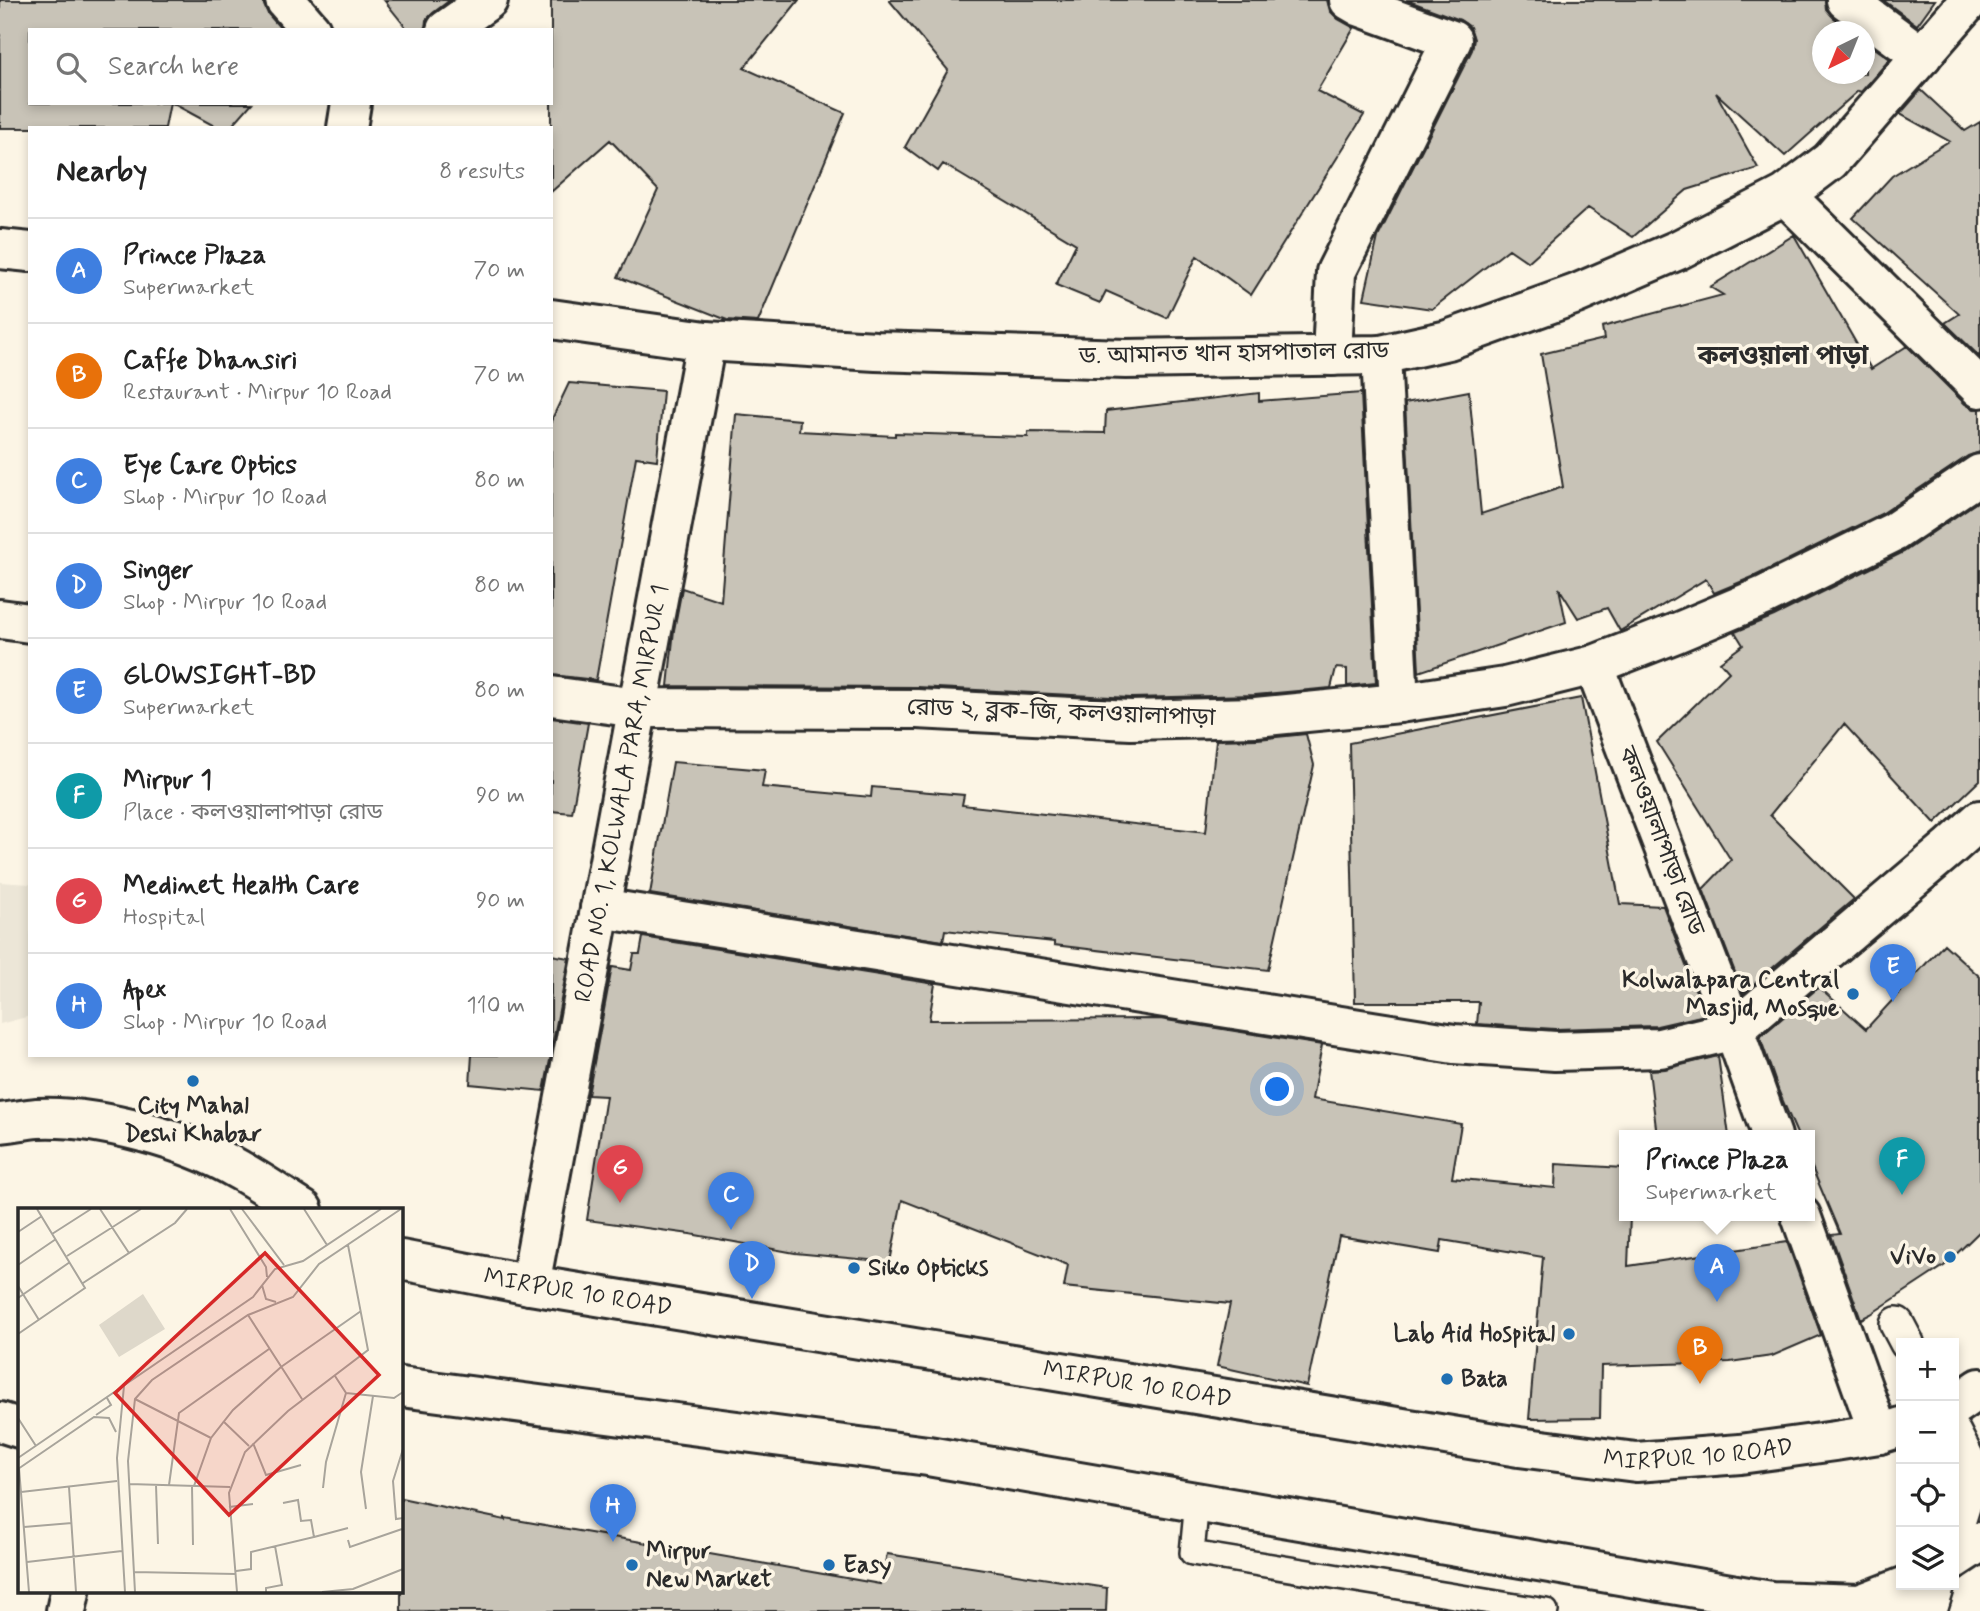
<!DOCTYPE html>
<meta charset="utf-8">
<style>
body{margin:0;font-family:Mynerve,"Noto Sans Bengali",sans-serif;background:#f6f6f6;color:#222}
.controls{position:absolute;right:21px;bottom:21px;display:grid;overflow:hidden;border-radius:0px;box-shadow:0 4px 10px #0003}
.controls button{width:63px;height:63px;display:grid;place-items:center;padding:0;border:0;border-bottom:2px solid #e0e0e0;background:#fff;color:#222;font:35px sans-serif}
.compass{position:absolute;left:1812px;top:21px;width:63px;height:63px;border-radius:50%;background:#fff;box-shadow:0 4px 10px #0003;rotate:223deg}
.you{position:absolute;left:1278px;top:1090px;width:24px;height:24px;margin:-18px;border:5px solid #fff;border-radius:50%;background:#1a73e8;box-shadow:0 0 0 10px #1a73e833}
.badge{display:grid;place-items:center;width:46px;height:46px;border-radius:50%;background:#d93025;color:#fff;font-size:23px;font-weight:700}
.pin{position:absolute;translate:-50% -58px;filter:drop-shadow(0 2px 4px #0008)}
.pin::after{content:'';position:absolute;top:37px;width:24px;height:21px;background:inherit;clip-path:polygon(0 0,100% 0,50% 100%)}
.popup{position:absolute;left:1619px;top:1130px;width:196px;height:91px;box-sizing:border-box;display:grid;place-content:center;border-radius:0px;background:#fff;filter:drop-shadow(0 2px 5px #0005);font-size:23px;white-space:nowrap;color:#767676}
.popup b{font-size:26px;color:#222}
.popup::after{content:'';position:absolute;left:50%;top:100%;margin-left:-14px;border:14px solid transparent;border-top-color:#fff}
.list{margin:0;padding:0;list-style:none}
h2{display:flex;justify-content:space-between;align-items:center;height:91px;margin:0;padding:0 28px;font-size:30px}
h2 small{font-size:23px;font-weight:400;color:#767676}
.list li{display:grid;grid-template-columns:46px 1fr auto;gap:21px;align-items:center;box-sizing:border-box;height:105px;padding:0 28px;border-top:2px solid #e0e0e0}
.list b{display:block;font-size:26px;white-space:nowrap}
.list p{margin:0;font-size:23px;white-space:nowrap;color:#767676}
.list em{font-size:23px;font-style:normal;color:#767676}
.icon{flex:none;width:38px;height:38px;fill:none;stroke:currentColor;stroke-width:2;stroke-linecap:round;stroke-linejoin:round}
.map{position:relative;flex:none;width:1980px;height:1611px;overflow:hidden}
.search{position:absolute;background:#fff;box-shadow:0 4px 10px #0003;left:28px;top:28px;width:525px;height:77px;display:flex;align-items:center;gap:18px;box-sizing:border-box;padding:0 24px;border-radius:0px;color:#767676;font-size:26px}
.panel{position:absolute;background:#fff;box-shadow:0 4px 10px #0003;left:28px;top:126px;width:525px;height:931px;border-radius:0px}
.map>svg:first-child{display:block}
.built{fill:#ece6d7}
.building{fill:#c8c3b7;stroke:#2b2b2b;stroke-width:2}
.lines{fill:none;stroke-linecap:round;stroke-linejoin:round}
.service-casing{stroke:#2b2b2b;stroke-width:28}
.pedestrian-casing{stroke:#2b2b2b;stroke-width:38}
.minor-casing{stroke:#2b2b2b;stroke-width:44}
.tertiary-casing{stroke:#2b2b2b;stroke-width:44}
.secondary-casing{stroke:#2b2b2b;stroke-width:44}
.primary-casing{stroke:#2b2b2b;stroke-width:44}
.service{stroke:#fcf5e5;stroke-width:23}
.pedestrian{stroke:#fcf5e5;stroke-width:33}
.minor{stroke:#fcf5e5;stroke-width:38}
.tertiary{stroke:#fcf5e5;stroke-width:38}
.secondary{stroke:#fcf5e5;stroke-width:38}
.primary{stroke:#fcf5e5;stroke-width:38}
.poi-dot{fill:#1f6fb2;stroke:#fcf5e5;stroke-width:2.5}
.labels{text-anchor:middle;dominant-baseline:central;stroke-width:7;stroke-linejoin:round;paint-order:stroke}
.street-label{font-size:24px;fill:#2b2b2b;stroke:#fcf5e5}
.poi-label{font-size:24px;font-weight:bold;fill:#2b2b2b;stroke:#fcf5e5;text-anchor:start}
.neighbourhood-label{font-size:26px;font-weight:bold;fill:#2b2b2b;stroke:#fcf5e5}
.inset-road{fill:none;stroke:#a8a49b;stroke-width:2}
.view{fill:#d62828;fill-opacity:0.15;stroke:#d62828;stroke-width:3.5}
.inset-edge{fill:none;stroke:#2b2b2b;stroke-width:3.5}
</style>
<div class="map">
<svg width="1980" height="1611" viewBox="0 0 1980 1611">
<rect width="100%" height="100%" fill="#fcf5e5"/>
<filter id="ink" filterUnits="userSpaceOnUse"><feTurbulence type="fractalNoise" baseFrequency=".0143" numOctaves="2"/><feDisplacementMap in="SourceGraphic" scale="14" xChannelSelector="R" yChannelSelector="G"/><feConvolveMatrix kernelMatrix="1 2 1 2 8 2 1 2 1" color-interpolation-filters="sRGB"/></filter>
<g filter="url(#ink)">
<!-- built -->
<path class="built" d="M0 882 30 884V1016L0 1024Z"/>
<!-- building -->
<path class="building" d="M0 0H264V5L268 14 282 30H30V103H170L165 128H0Z
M384 0H450L433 13 426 20 425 30H408Z
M551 0H799L744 68 845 113 758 322 727 320 618 277 658 190 610 140 551 192Z
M889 0H1327L1330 11 1338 19 1354 28 1317 91 1364 115 1251 295 1197 256 1167 318 1106 291 1100 303 1056 285 1076 244 943 164 938 171 905 147 948 70Z
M1406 0H1825L1826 9 1833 17 1852 32H1823V74H1865V41L1890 59 1861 92 1858 91 1785 156 1716 93 1758 168 1687 190 1633 237 1588 208 1528 262 1509 249 1432 309 1364 299 1378 237 1472 50 1474 39 1470 27 1460 20Z
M1883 0H1935L1917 25Z
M1921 90 1965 131 1980 122V357L1945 323 1959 314 1853 218 1892 176 1949 141 1900 114Z
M172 103H252L230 128H218Z
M1794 235 1871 369 1907 346 1965 404 1974 409H1980V452L1968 456 1883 513 1755 576 1714 593 1706 579 1620 631 1607 608 1578 618 1559 588 1566 622 1419 672 1405 403 1469 391 1481 514 1563 487 1541 354 1604 339 1602 327 1723 295 1710 287Z
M569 383 663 391 657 460 636 457 596 680 551 675V421Z
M1259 393V401L1361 393 1376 683 1347 686V669L1336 668 1331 688 1255 695 1131 698 917 687 668 686 674 630 682 588 721 601 736 414 800 420 799 431 895 436V433L1028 437V432L1105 433 1106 411Z
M1980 500V780L1935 823 1844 724 1770 815 1854 899 1743 993 1703 889 1731 860 1657 742 1729 672 1720 662 1743 645 1735 632 1774 616 1904 552Z
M1581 698 1620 904 1663 906 1705 1015 1657 1026 1555 1029 1477 1024 1479 1002H1355L1349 743Z
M551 718 588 723 572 813 551 811Z
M1306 734 1314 765 1268 970 1054 945V942L945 930 943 941 650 894 673 762 765 770 762 787 871 797 872 787 964 795 962 805 1206 832 1216 740 1258 739Z
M643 937 935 984 929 1020 1160 1019 1322 1045 1312 1099 1461 1124 1452 1178 1555 1188 1556 1164 1624 1168V1216H1630L1628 1266 1787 1242 1821 1335 1772 1356 1730 1362 1601 1366 1600 1418 1529 1419 1543 1257 1442 1240 1440 1253 1339 1236 1307 1386 1217 1366 1230 1304 1064 1287 1068 1265 902 1200 890 1262 795 1253 690 1234 587 1220 606 1096 588 1095 612 967 631 970 634 954H640Z
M1944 944 1980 977V1231L1944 1266 1871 1314 1861 1319 1831 1235 1840 1234 1810 1163V1136H1798L1779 1092 1760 1037 1819 987 1866 1029Z
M551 955 569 958 551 1052Z
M472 1055H551L544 1091 470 1084Z
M1718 1056 1729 1136H1657L1649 1070 1665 1069Z
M401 1498 505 1520V1518L880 1584 887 1554 1107 1588 1106 1611H401Z"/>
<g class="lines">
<!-- service casing -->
<g class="service-casing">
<path id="service" d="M1197 1501 1192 1553 1546 1611"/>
</g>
<!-- pedestrian casing -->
<g class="pedestrian-casing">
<path id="pedestrian" d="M1897 1324 1907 1343
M1954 1433 1974 1472 1954 1535
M1930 1611 1938 1585"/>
</g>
<!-- minor casing -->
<g class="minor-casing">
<g id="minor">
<path d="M285 0 311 30"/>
<path d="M1846 0 1922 56"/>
<path d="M446 30 488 0"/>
<path d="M347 128 351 103"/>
<path d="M1381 355 1399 703"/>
<path d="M1332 356 1336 272 1452 40 1361 7 1349 0"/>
<path d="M0 619 30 623"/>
<path d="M1594 665 1734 1030 1772 1136"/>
<path d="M551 696 637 708 917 709 1131 720 1256 717 1399 703 1505 687 1594 665 1676 633 1764 596 1894 532 1980 474"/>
<path d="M600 908 1454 1044 1555 1051 1660 1048 1734 1030 1949 848 1980 820"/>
<path d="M1801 1216 1879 1434"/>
<path id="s1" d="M530 1285 706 341"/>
</g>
</g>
<!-- tertiary casing -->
<g class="tertiary-casing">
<path id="tertiary" d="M1785 195 1980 388
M0 249 30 252
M551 319 706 341 876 351 1126 359 1381 355 1448 340 1576 294 1678 250 1785 195 1830 161 1970 0"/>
</g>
<!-- secondary casing -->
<g class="secondary-casing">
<path id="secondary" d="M1860 1604 1917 1611
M66 1611 70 1592"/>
</g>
<!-- primary casing -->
<g class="primary-casing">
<g id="primary">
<path d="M0 1123C12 1122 25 1119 37 1118 97 1115 188 1140 239 1170 261 1182 282 1197 303 1210"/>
<path id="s2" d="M401 1260 530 1285 1519 1447 1636 1462 1740 1454 1835 1441 1879 1434 1901 1427"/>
<path d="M401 1387 928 1456 1771 1601 1860 1604 1909 1585"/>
<path d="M1954 1406 1980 1388"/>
<path d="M0 1422 19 1428"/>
<path d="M1954 1559 1980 1542"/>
</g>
</g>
<!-- service -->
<use href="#service" class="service"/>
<!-- pedestrian -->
<use href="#pedestrian" class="pedestrian"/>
<!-- minor -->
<use href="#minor" class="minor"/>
<!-- tertiary -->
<use href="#tertiary" class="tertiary"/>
<!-- secondary -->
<use href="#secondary" class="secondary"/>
<!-- primary -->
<use href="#primary" class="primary"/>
</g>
</g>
<!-- markers -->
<g class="poi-dot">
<circle cx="1853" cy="994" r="7"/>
<circle cx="193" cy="1081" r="7"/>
<circle cx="1950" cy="1257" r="7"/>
<circle cx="854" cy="1268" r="7"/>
<circle cx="1569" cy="1334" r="7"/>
<circle cx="1447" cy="1379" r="7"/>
<circle cx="632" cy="1565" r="7"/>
<circle cx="829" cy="1565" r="7"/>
</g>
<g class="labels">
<!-- street labels -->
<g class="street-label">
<text transform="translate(1234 354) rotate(-1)">ড. আমানত খান হাসপাতাল রোড</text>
<text transform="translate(1061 713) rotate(2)">রোড ২, ব্লক-জি, কলওয়ালাপাড়া</text>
<text stroke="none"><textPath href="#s1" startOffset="500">ROAD NO. 1, KOLWALA PARA, MIRPUR 1</textPath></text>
<text transform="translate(1661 841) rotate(69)">কলওয়ালাপাড়া রোড</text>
<text stroke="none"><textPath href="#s2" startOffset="180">MIRPUR 10 ROAD</textPath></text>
<text stroke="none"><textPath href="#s2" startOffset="747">MIRPUR 10 ROAD</textPath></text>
<text stroke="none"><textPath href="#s2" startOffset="1314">MIRPUR 10 ROAD</textPath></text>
</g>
<!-- poi labels -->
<g class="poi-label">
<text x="1839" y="980" text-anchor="end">Kolwalapara Central<tspan x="1839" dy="28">Masjid, Mosque</tspan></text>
<text x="193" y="1106" text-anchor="middle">City Mahal<tspan x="193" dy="28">Deshi Khabar</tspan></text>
<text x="1936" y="1257" text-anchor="end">ViVo</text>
<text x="868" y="1268">Siko Opticks</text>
<text x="1555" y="1334" text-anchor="end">Lab Aid Hospital</text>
<text x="1461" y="1379">Bata</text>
<text x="646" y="1551">Mirpur<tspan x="646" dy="28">New Market</tspan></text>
<text x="843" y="1565">Easy</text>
</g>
<!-- neighbourhood labels -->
<g class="neighbourhood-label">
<text x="1783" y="357">কলওয়ালা পাড়া</text>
</g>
</g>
<!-- overview -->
<g transform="translate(18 1208)">
<rect width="385" height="385" fill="#fcf5e5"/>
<path d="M125 86 147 121 101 149 81 117Z" fill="#ded8ca"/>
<path class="inset-road" d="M82 1 111 45M212 1 248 59 249 69M224 1 266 57M286 1 309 37M0 24 24 8M34 26 73 1M49 48 123 1M0 57 38 31M65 75 157 15 169 1M244 77 248 91 258 94M0 78 21 112M0 90 52 54M230 107 284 191M0 126 67 80 19 1M106 178 99 250 107 384M328 185 376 190 385 184M117 191 193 230M78 207 93 197 89 190M0 210 18 238M205 213 231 238M235 235 248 267 283 257M385 241 375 273 378 311 385 310M0 250 235 89 257 61 285 53 363 1M1 260 11 384M0 261 76 209 91 210 98 224M111 276 212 279M138 277 140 336M151 277 161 205 251 141M174 278 175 337M176 278 193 230 215 202 263 159 343 103M51 279 58 384M305 280 308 254 328 185 317 168M3 284 99 273M211 299 235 296M348 301 343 264 355 188M6 319 54 315M296 329 330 320M330 332 332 339 384 321M9 354 104 343M218 363 233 361V344L296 329 293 312 283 313 280 292 265 295M115 364 218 366M117 384 110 253 117 191 134 172 230 107 275 89 301 56 383 1M219 384 211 285 227 244 270 203 350 142 330 37M248 384V380L264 377 257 338M304 384 335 381 385 361"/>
<path class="view" d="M247 45 361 167 211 307 97 185Z"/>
<rect width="385" height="385" class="inset-edge"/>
</g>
</svg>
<div class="controls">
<button>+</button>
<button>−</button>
<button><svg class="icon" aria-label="locate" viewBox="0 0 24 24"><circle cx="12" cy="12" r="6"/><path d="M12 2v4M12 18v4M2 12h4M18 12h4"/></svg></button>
<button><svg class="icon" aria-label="layers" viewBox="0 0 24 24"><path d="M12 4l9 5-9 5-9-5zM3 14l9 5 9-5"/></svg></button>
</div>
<svg class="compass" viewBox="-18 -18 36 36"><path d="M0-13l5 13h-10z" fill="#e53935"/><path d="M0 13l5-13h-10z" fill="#767676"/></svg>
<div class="you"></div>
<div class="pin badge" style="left:1717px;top:1302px;background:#3f7fe0">A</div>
<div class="popup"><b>Prince Plaza</b>Supermarket</div>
<div class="pin badge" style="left:1700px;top:1384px;background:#e8710a">B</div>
<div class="pin badge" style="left:731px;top:1230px;background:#3f7fe0">C</div>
<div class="pin badge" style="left:752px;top:1299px;background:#3f7fe0">D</div>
<div class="pin badge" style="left:1893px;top:1002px;background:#3f7fe0">E</div>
<div class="pin badge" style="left:1902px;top:1195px;background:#0f9aa8">F</div>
<div class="pin badge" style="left:620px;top:1203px;background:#e0444e">G</div>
<div class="pin badge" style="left:613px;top:1542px;background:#3f7fe0">H</div>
<div class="search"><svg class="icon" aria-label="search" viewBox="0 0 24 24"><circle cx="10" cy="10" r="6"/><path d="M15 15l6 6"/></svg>Search here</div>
<section class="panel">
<h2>Nearby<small>8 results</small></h2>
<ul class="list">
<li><span class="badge" style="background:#3f7fe0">A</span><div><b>Prince Plaza</b><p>Supermarket</p></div><em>70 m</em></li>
<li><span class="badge" style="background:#e8710a">B</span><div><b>Caffe Dhansiri</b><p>Restaurant · Mirpur 10 Road</p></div><em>70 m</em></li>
<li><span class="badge" style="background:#3f7fe0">C</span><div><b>Eye Care Optics</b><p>Shop · Mirpur 10 Road</p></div><em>80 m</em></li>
<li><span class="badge" style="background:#3f7fe0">D</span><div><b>Singer</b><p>Shop · Mirpur 10 Road</p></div><em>80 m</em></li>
<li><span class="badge" style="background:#3f7fe0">E</span><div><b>GLOWSIGHT-BD</b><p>Supermarket</p></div><em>80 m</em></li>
<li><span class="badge" style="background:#0f9aa8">F</span><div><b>Mirpur 1</b><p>Place · কলওয়ালাপাড়া রোড</p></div><em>90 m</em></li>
<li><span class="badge" style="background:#e0444e">G</span><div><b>Medinet Health Care</b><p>Hospital</p></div><em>90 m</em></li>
<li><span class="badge" style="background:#3f7fe0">H</span><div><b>Apex</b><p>Shop · Mirpur 10 Road</p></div><em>110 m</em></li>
</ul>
</section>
</div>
